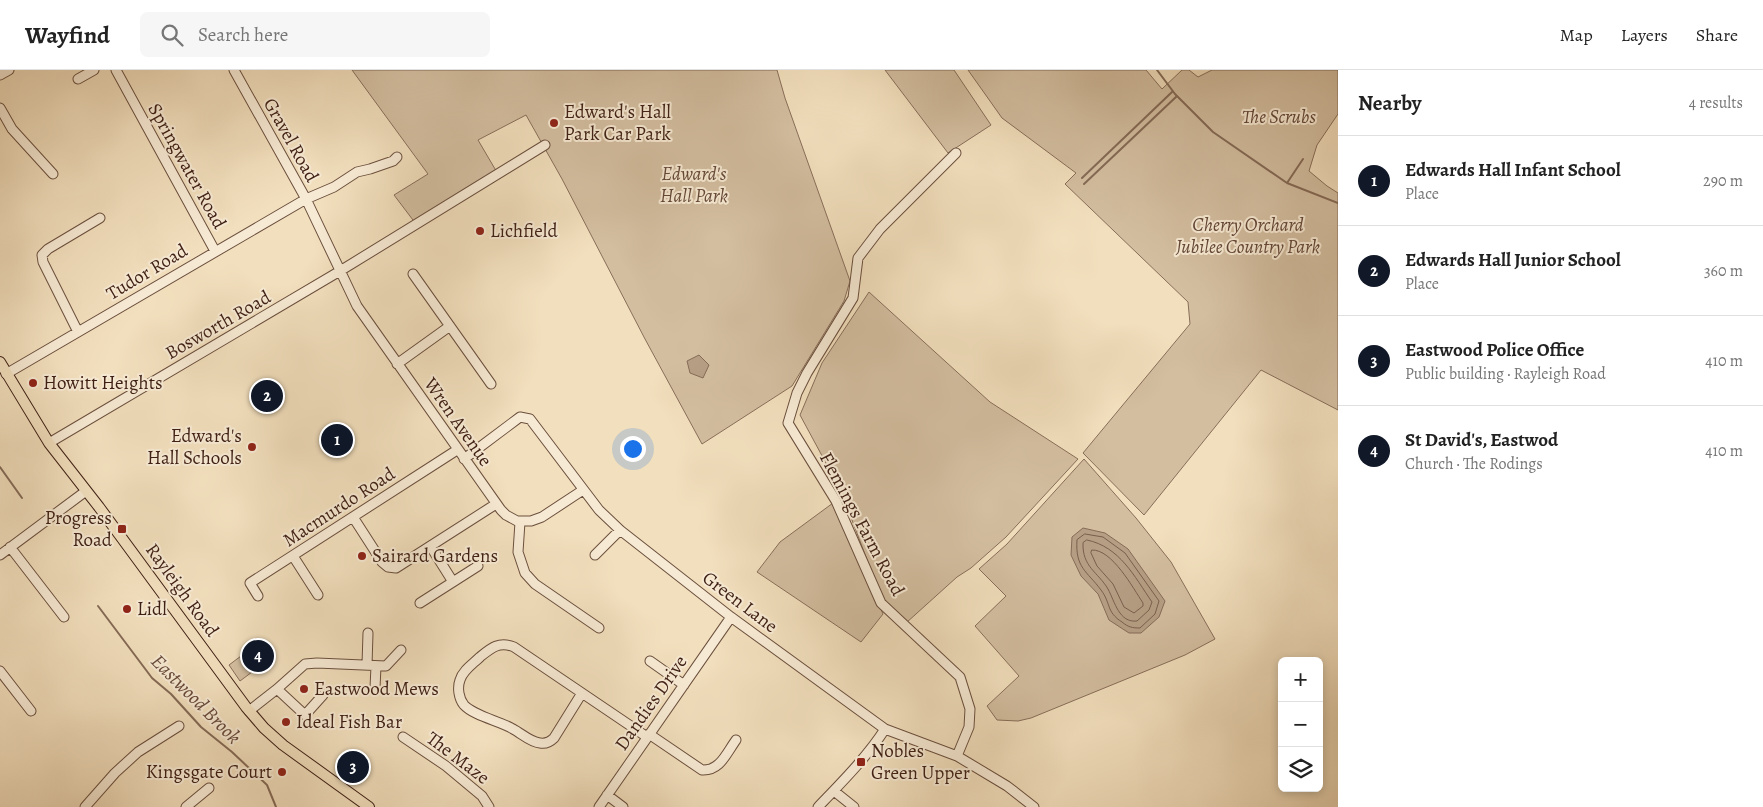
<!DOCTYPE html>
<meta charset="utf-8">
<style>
body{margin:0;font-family:Alegreya,serif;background:#f6f6f6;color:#222}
.controls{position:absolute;right:15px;bottom:15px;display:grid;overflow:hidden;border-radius:8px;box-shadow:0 2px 8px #0003}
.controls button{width:45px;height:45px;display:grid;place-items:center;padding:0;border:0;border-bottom:1px solid #e0e0e0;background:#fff;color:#222;font:25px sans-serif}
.you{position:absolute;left:632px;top:378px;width:18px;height:18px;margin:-12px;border:4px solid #fff;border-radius:50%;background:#1a73e8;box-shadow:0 0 0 8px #1a73e833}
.badge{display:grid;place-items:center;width:32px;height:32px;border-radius:50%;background:#111827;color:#fff;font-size:16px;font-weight:700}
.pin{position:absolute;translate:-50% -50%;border:2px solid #fff;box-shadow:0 1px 5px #0006}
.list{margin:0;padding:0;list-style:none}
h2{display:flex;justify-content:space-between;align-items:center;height:65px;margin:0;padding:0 20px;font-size:21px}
h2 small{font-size:16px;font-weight:400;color:#767676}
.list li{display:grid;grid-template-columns:32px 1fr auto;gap:15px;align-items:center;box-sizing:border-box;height:90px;padding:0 20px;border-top:1px solid #e0e0e0}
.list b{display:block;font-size:19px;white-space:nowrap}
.list p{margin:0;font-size:16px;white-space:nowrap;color:#767676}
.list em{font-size:16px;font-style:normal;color:#767676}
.icon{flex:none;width:28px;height:28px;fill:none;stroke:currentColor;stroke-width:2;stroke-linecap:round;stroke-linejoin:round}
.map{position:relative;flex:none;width:1338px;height:737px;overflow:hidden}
header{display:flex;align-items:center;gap:30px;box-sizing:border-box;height:70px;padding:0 25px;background:#fff;border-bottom:1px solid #e0e0e0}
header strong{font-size:24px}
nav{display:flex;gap:28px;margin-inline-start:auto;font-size:18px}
.search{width:350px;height:45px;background:#f6f6f6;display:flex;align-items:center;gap:12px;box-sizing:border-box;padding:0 18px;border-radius:8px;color:#767676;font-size:19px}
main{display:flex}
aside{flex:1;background:#fff}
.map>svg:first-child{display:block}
.green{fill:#d3bea0;stroke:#886e5a}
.water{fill:#b59e84;stroke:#856b57}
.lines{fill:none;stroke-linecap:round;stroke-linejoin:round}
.shore{stroke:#7a5e4c;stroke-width:1}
.stream{stroke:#856b57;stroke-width:2}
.minor-casing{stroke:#6b4f3e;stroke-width:11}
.major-casing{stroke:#3e1f14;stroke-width:12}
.minor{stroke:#f7ead4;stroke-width:9}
.major{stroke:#f2dfbd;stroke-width:10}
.poi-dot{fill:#8f2418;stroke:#f7ead4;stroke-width:2}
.labels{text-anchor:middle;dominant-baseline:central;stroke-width:4;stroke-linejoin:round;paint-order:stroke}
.poi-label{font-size:19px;fill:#3e1f14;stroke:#f7ead4;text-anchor:start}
.park-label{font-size:19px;font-style:italic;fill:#634737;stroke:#f7ead4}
.street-label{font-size:19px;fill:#3e1f14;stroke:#f7ead4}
.water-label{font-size:20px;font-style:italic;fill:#684b3b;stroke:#f7ead4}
</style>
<header>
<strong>Wayfind</strong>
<div class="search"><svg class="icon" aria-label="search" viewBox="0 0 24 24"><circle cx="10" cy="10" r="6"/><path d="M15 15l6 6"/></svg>Search here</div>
<nav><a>Map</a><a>Layers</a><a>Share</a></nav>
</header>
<main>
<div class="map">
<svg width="1338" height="737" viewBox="0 0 1338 737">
<rect width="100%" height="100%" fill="#f2dfbd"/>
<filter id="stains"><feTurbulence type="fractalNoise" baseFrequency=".004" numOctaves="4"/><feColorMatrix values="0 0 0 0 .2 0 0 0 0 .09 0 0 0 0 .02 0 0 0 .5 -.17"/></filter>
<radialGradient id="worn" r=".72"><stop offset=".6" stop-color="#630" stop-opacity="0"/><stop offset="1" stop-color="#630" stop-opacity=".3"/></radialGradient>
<!-- green -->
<path class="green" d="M352 0H777L785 28 850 211 844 231 792 316 702 374 645 269 562 109 526 45 478 70 498 104 416 154 394 125 428 104Z
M885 0H954L991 55 948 83Z
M968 0H1146L1162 19 1182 0H1189L1198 7 1212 0H1338V44L1317 75 1309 101 1327 116 1338 123V340L1261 300 1144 445 1083 383 1190 254 1188 232 1065 114 1076 103 1002 48Z
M869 222 990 332 1078 389 1006 467 971 498 957 507 906 553 883 532 841 421 800 345 822 293Z
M1084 389 1136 448 1171 492 1215 569 1185 585 1031 648 1018 651 997 650 987 636 1019 606 975 556 1006 526 979 499 1007 474Z
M833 433 883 544 861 572 757 502 780 472Z
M249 580 260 596 240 611 229 595Z"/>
<!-- water -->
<path class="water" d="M699 285 709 295 703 308 690 303 687 291Z
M1083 458 1105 463 1128 479 1165 531 1159 547 1141 563H1129L1109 550 1098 524 1081 506 1071 485 1072 467Z"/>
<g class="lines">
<!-- shore -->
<path class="shore" d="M1085 464 1103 467 1125 483 1159 531 1155 544 1140 558C1132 558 1128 557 1122 552 1106 542 1111 533 1101 520 1087 501 1075 498 1077 470Z
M1087 470C1120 477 1134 506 1152 532L1149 540 1137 551C1119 553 1115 532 1108 519 1098 502 1082 497 1083 473Z
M1092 480C1112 479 1133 518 1143 533V536L1134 543 1124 537 1113 514 1097 496 1091 483Z"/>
<!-- stream -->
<path class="stream" d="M1157 0 1175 24 1213 62 1287 113 1338 133
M1082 108 1172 22
M1287 113 1303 89
M1084 114 1177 26
M0 397 22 428
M98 536 152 608 171 624 201 657 232 682 267 715 276 737"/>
<!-- minor casing -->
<g class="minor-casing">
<path id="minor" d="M116 0 215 181
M0 5 9 0
M78 9 94 0
M0 38 12 59 53 104
M956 83 880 159 858 188 853 228 807 303 797 323 788 353 836 431 881 533 960 607 970 639 969 657 957 686
M397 87 393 91 370 99 357 102 334 117 306 129 357 236 501 440 506 445 517 451H531L542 447 583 420
M413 204 491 314
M78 262 43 192 42 185 48 179 100 148
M397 294 450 256
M6 304 306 129 234 0
M49 373 340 201 545 75
M464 389 520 347 530 349 599 440 620 460 731 547 885 659 957 686 1007 716 1034 737
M353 447 382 492 388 497 396 498 496 434
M520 452 518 482 525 503 535 514 599 558
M10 477 64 547
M431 477 453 512
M0 485 86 421
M595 485 620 460
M293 486 318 525
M258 526 250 513 457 380
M420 533 478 496
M650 591 684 615
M367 595 368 563
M0 601 31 641
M375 618 376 596
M277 619 305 645 323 625
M582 623 554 668C550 672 546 674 540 673 530 672 521 663 513 659 500 651 474 646 464 635 459 629 457 618 460 610 463 600 473 594 480 587 491 578 499 571 514 577L647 667
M249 641 277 619 305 594 317 593 386 596 401 580
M649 664 702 700C720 701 726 684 736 670
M403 667 446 696 482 726 489 737
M834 721 854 737
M607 725 623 737
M85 737 115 703 138 682 179 656
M186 737 209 718
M599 737 731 547
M818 737C841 713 867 687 885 659"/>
</g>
<!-- major casing -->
<g class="major-casing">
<path id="major" d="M0 292 49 373 99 437 246 637 264 658 283 675 369 737"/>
</g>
<!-- minor -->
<use href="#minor" class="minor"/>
<!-- major -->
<use href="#major" class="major"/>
</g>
<!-- markers -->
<g class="poi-dot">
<circle cx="554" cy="53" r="5"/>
<circle cx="480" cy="161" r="5"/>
<circle cx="33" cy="313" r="5"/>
<circle cx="252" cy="377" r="5"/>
<rect x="117" y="454" width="10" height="10" rx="2.5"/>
<circle cx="362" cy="486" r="5"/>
<circle cx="127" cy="539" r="5"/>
<circle cx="304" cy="619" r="5"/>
<circle cx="286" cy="652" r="5"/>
<rect x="856" y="687" width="10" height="10" rx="2.5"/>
<circle cx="282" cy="702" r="5"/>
</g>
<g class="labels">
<!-- poi labels -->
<g class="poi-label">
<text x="564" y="42">Edward's Hall<tspan x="564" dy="22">Park Car Park</tspan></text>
<text x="490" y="161">Lichfield</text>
<text x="43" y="313">Howitt Heights</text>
<text x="242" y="366" text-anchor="end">Edward's<tspan x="242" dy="22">Hall Schools</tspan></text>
<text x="112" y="448" text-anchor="end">Progress<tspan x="112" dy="22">Road</tspan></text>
<text x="372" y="486">Sairard Gardens</text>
<text x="137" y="539">Lidl</text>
<text x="314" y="619">Eastwood Mews</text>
<text x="296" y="652">Ideal Fish Bar</text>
<text x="871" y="681">Nobles<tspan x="871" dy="22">Green Upper</tspan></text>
<text x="272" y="702" text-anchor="end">Kingsgate Court</text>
</g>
<!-- park labels -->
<g class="park-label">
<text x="1279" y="47">The Scrubs</text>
<text x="694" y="104">Edward's<tspan x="694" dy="22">Hall Park</tspan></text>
<text x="1248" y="155">Cherry Orchard<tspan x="1248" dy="22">Jubilee Country Park</tspan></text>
</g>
<!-- street labels -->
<g class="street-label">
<text transform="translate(291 70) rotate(61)">Gravel Road</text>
<text transform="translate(187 96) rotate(61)">Springwater Road</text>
<text transform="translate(147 202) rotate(-31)">Tudor Road</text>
<text transform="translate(218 255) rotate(-30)">Bosworth Road</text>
<text transform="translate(458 352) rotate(55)">Wren Avenue</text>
<text transform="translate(339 437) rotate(-33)">Macmurdo Road</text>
<text transform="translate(862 454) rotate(62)">Flemings Farm Road</text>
<text transform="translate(182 520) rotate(54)">Rayleigh Road</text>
<text transform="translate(740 532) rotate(37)">Green Lane</text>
<text transform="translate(651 633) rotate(-55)">Dandies Drive</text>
<text transform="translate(458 688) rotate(37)">The Maze</text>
</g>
<!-- water labels -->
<g class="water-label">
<text transform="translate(196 629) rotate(45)">Eastwood Brook</text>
</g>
</g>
<rect width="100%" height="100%" filter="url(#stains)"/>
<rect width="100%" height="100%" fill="url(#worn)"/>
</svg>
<div class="controls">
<button>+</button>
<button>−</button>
<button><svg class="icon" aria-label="layers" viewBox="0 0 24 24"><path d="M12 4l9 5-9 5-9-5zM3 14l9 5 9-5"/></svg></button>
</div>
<div class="you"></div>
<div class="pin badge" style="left:337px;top:370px">1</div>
<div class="pin badge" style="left:267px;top:326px">2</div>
<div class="pin badge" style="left:353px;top:697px">3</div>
<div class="pin badge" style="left:258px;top:586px">4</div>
</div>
<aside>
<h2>Nearby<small>4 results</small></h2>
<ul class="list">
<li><span class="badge">1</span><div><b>Edwards Hall Infant School</b><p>Place</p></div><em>290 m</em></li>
<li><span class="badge">2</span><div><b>Edwards Hall Junior School</b><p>Place</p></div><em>360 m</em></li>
<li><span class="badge">3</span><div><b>Eastwood Police Office</b><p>Public building · Rayleigh Road</p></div><em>410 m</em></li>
<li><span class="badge">4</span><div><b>St David's, Eastwod</b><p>Church · The Rodings</p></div><em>410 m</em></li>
</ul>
</aside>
</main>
